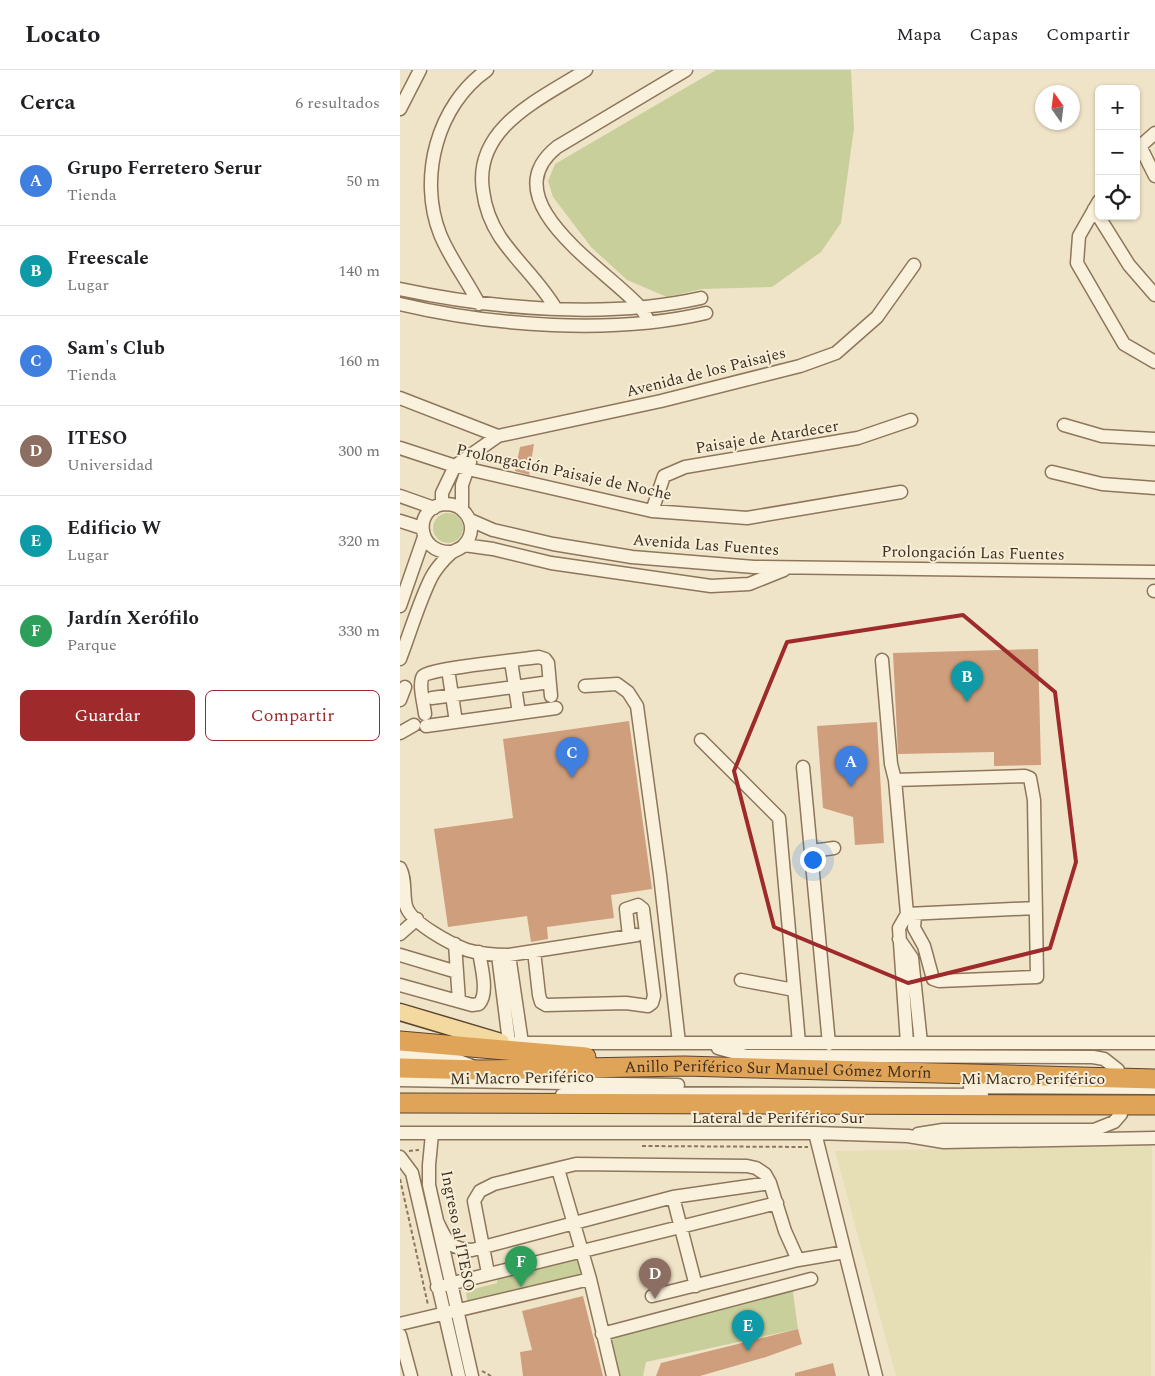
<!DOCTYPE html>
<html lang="es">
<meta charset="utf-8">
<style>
body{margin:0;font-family:Spectral,serif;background:#f6f6f6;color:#202124}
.controls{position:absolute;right:15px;top:15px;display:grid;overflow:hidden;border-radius:8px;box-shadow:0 1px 4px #0004}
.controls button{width:45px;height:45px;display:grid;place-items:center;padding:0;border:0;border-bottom:1px solid #e0e0e0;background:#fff;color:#202124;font:25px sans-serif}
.compass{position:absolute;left:635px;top:15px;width:45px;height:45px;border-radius:50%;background:#fff;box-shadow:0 1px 4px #0004;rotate:346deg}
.you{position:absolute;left:412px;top:789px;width:18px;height:18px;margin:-12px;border:4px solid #fff;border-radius:50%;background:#1a73e8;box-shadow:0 0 0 8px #1a73e833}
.badge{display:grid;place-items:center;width:32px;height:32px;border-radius:50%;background:#9e2a2b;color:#fff;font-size:16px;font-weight:700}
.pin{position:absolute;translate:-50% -41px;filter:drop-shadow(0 1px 2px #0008)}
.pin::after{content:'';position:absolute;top:26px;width:18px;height:15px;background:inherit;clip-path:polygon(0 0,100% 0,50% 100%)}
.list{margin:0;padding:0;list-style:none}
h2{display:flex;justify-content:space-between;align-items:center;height:65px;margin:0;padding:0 20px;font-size:21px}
h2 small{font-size:16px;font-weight:400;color:#757577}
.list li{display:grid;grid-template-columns:32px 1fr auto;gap:15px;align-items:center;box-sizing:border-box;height:90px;padding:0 20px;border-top:1px solid #e0e0e0}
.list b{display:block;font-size:19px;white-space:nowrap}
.list p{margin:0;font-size:16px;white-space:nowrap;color:#757577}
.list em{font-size:16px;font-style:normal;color:#757577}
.actions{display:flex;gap:10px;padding:15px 20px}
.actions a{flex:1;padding:11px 0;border:1px solid #9e2a2b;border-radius:8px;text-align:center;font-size:18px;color:#9e2a2b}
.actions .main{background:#9e2a2b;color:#fff}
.icon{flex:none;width:28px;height:28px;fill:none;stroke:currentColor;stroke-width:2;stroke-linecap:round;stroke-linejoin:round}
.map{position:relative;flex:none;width:755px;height:1306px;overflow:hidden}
header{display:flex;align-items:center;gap:30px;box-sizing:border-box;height:70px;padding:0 25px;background:#fff;border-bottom:1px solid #e0e0e0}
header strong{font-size:24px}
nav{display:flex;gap:28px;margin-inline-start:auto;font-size:18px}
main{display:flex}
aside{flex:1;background:#fff}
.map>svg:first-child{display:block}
.farmland{fill:#e6deb5}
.green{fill:#c9cf9b}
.building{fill:#cf9f7d}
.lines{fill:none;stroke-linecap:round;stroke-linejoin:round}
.minor-casing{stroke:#8d765c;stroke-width:15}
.major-casing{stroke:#5b4430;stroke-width:19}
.highway-casing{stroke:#5b4430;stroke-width:21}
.path{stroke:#8d765c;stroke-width:2;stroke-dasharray:4 2.5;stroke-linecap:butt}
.minor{stroke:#faf1dc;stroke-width:12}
.major{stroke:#f3d9a0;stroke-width:16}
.highway{stroke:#e0a458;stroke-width:19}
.marked{fill:none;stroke:#9e2a2b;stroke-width:4;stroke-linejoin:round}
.labels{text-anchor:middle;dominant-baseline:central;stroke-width:4;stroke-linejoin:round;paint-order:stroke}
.street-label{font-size:16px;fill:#3d2e20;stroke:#f7eed8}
</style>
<header>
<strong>Locato</strong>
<nav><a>Mapa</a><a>Capas</a><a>Compartir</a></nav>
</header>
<main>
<aside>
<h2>Cerca<small>6 resultados</small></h2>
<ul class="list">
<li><span class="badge" style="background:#3f7fe0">A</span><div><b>Grupo Ferretero Serur</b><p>Tienda</p></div><em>50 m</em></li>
<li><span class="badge" style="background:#0f9aa8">B</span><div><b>Freescale</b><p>Lugar</p></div><em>140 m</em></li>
<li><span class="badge" style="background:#3f7fe0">C</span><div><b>Sam's Club</b><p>Tienda</p></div><em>160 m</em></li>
<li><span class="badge" style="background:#8d6e63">D</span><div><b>ITESO</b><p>Universidad</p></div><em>300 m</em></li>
<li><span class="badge" style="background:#0f9aa8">E</span><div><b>Edificio W</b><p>Lugar</p></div><em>320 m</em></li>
<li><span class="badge" style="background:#2e9e5b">F</span><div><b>Jardín Xerófilo</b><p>Parque</p></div><em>330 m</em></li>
</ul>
<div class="actions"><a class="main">Guardar</a><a>Compartir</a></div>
</aside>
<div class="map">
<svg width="755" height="1306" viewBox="0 0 755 1306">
<rect width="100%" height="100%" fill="#f0e4c8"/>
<!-- farmland -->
<path class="farmland" d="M752 1076 751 1306H496L435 1081Z"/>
<!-- green -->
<path class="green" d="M316 0H451L454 58 441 153 421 182 372 217 302 219 267 227 227 210 191 177 153 127 148 111 155 94Z
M33 458a15 15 0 1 1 30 0a15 15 0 1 1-30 0Z
M179 1189 181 1203 180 1209 68 1239 66 1221 97 1213V1209Z
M392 1215 398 1259 246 1292 243 1306H217L207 1268Z"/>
<!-- building -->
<path class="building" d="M134 374 129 405 115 401 120 377Z
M638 579 641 695 594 696V682L498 684 493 583Z
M229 651 252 819 211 825 214 848 147 857 148 869 131 872 127 846 48 857 34 759 113 748 103 669Z
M477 652 484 773 455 775 453 747 423 738 417 656Z
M183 1226 203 1306H123L120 1282 132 1280 122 1241Z
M398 1259 402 1274 366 1287 300 1306H256L261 1293Z
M433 1293 436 1306H395V1303Z"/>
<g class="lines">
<!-- minor casing -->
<g class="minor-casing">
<path id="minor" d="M0 39 20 0
M740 76 755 106
M736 80 755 63
M699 131 679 166 677 193 724 274 755 292
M694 139 729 195 755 225
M0 219C94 239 207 249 301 228
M0 234C93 256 212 265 306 243
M79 234C67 210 50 189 40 164 18 108 37 35 87 0
M156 239C141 213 117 192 100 167 91 153 85 137 83 121 73 57 141 29 186 0
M249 252C246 246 243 240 239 236 206 199 90 131 157 77L286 0
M0 328 98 366
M664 355 702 366 755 369
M0 378 55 396 252 441 347 448 501 422
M652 402 702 414 755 418
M0 426 34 438
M42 434V423L55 396 98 366 261 331 400 296 436 283 477 247 514 195
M62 439V415L70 392
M252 441 264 406 285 397 458 368 511 350
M70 450 93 460 153 474 232 487 354 497 755 502
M0 451 22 458
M64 475 93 479 151 493 311 516 349 514 384 500
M754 521H755
M0 536 24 467
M0 589C10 563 18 535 30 510 34 501 44 489 51 483 55 480 61 479 64 475 73 466 73 453 66 444 61 437 54 434 46 434 13 435 15 484 52 482
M482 590 491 694 495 710 507 844 499 858 507 973
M111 591 119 643
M48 599 56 652
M185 616 217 614 228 622 237 636 260 805 279 973
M32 628 143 613
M0 630 5 617
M25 644C24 634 18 614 23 606 27 599 124 589 139 587L145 589 148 593 151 626
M26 656 156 638
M0 663 14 655
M301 670 379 748 399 973
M403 697 429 974
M495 710 625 706 630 708 634 730 637 907 539 911 533 909 524 876 514 858 515 844
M412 781 434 778
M0 798C6 808 3 824 6 836 11 853 51 874 67 880 80 884 96 885 109 885L237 865
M507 844 636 838
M0 864 17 849
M499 869 512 888 521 973
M55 874 59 931
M134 881 139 925 141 932 146 935 226 933 248 936 252 933 254 926 243 839 238 835 226 839 229 866
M0 885 57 902
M98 885 109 972
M109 885 122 973
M341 910 394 920
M0 915 72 935 79 934C89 923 81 896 79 882
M117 973H755
M318 978 346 986 693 987 704 989 718 1000
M0 984 44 985 72 996
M0 1010 278 1015
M570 1017 755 1018
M162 1025 198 1023 582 1025
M0 1063H415L508 1066 544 1072 755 1068
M415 1063 476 1306
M32 1064 29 1095V1115L72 1306
M518 1064 543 1060H694L714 1052 721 1044
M0 1087 12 1103 59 1306
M158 1099 190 1209 213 1306
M273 1127 296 1216
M37 1151C47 1171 47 1178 72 1180L273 1127 370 1113
M398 1190 445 1182
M88 1203 74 1131 80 1121 94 1114 176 1094 347 1096 356 1098 365 1104 370 1113 385 1161 398 1190 252 1226
M37 1217 377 1133
M0 1254 190 1209
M202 1264 411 1209
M0 1265 11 1306"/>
</g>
<!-- major casing -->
<g class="major-casing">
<path id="major" d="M0 942 101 972"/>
</g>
<!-- highway casing -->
<g class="highway-casing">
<g id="highway">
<path d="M0 971 186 987"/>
<path id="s1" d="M0 998 81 1000 284 996 755 1009"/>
<path d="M0 1033 755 1035"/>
</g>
</g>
<!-- path -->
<path class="path" d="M242 1076 408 1077
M9 1081 19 1080
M0 1109 28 1235
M82 1301 91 1306"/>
<!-- minor -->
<use href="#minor" class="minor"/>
<!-- major -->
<use href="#major" class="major"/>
<!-- highway -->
<use href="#highway" class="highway"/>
</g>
<!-- marked area -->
<path class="marked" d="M563 545 655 622 676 792 650 878 508 913 374 857 334 701 387 572Z"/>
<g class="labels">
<!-- street labels -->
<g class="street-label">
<text transform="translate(306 302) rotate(-14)">Avenida de los Paisajes</text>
<text transform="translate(367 367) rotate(-9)">Paisaje de Atardecer</text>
<text transform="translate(164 402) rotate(12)">Prolongación Paisaje de Noche</text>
<text transform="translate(306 475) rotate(4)">Avenida Las Fuentes</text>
<text transform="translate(573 483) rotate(1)">Prolongación Las Fuentes</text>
<text stroke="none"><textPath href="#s1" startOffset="378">Anillo Periférico Sur Manuel Gómez Morín</textPath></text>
<text transform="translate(122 1008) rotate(-1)">Mi Macro Periférico</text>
<text x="633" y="1009">Mi Macro Periférico</text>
<text x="378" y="1048">Lateral de Periférico Sur</text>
<text transform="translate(58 1161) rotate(79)">Ingreso al ITESO</text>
</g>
</g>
</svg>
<div class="controls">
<button>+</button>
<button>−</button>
<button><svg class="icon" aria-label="locate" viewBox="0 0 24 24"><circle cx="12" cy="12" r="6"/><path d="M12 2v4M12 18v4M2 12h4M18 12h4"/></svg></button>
</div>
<svg class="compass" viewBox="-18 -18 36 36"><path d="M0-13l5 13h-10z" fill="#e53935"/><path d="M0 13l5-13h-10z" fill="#757577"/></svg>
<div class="you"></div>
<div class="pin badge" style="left:451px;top:717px;background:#3f7fe0">A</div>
<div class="pin badge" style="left:567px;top:632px;background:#0f9aa8">B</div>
<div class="pin badge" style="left:172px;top:708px;background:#3f7fe0">C</div>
<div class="pin badge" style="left:255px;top:1229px;background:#8d6e63">D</div>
<div class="pin badge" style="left:348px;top:1281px;background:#0f9aa8">E</div>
<div class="pin badge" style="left:121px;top:1217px;background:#2e9e5b">F</div>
</div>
</main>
